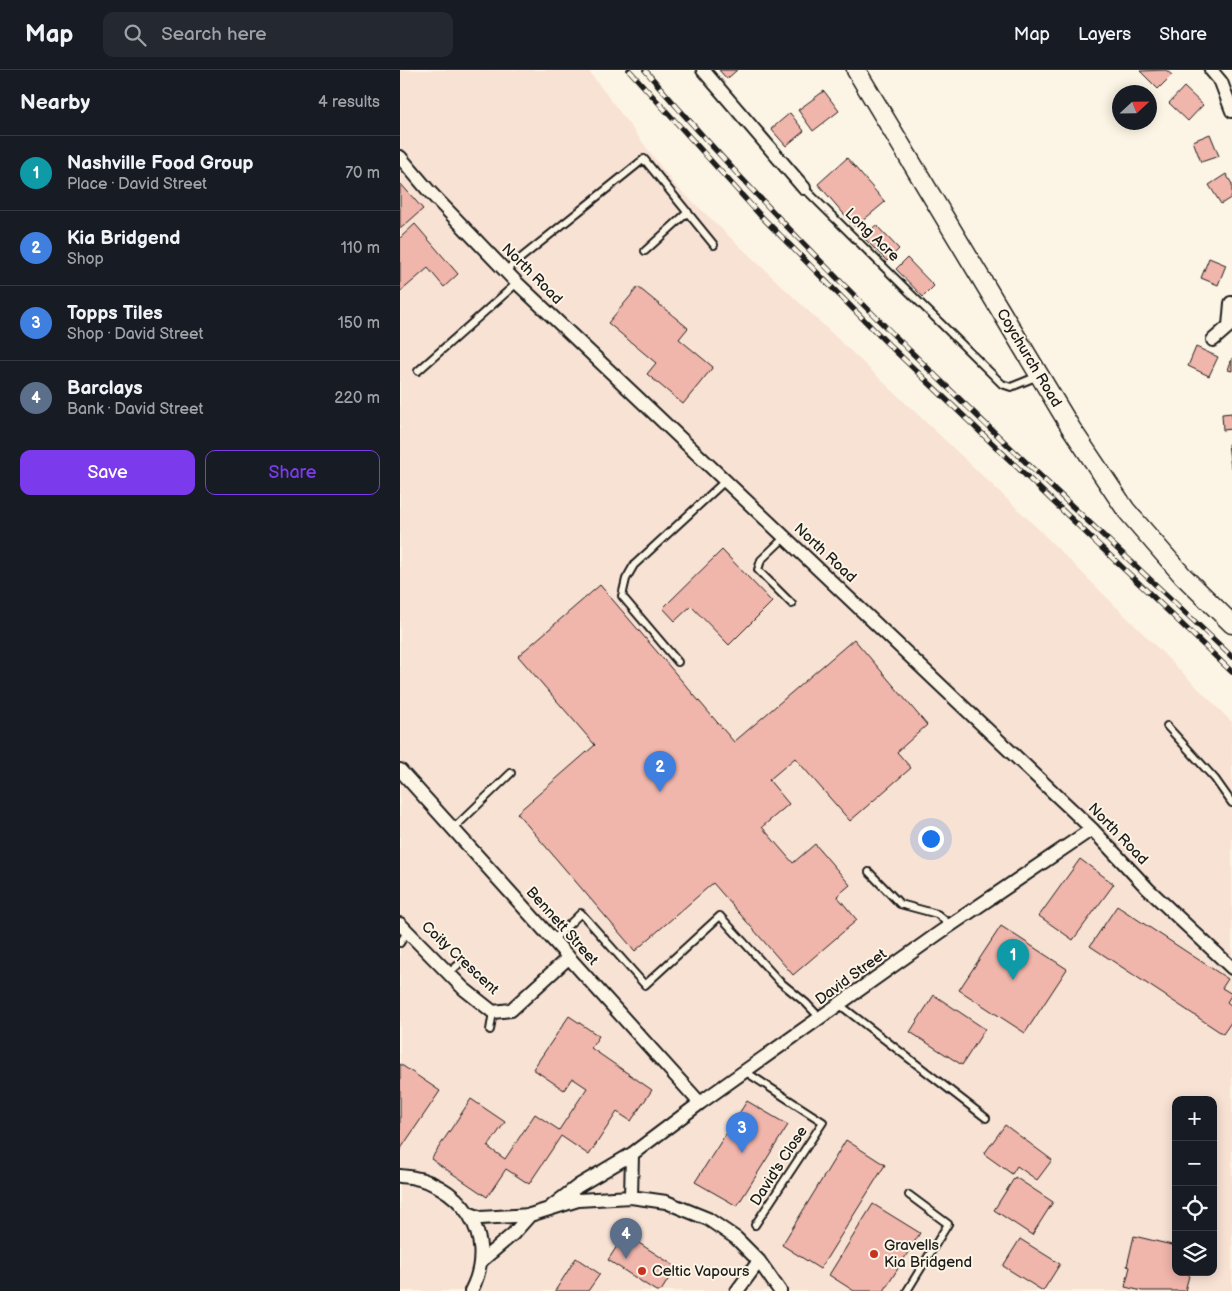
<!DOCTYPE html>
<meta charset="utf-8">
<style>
body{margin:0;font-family:"Balsamiq Sans",sans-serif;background:#242831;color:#f1f3f6}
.controls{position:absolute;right:15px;bottom:15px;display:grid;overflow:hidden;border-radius:10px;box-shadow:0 2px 12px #0003}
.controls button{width:45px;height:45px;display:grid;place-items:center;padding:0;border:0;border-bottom:1px solid #363941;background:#171b24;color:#f1f3f6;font:25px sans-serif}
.compass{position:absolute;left:712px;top:15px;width:45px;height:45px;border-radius:50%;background:#171b24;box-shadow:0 2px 12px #0003;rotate:68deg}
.you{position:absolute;left:530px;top:768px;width:18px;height:18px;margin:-12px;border:4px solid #fff;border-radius:50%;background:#1a73e8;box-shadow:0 0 0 8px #1a73e833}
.badge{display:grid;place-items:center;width:32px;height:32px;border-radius:50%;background:#7c3aed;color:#fff;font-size:16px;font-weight:700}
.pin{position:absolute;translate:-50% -41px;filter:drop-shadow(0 1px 2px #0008)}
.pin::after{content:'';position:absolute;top:26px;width:18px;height:15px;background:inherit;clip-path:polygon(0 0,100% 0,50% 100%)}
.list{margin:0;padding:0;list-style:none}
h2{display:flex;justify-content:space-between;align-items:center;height:65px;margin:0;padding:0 20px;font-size:21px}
h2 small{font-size:16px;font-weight:400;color:#9ea1a6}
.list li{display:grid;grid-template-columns:32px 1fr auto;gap:15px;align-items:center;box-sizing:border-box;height:75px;padding:0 20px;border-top:1px solid #363941}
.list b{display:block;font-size:19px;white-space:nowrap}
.list p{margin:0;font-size:16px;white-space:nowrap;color:#9ea1a6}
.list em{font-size:16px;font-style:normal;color:#9ea1a6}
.actions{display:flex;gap:10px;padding:15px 20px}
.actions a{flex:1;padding:11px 0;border:1px solid #7c3aed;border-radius:10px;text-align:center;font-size:18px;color:#7c3aed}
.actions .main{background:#7c3aed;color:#fff}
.icon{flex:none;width:28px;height:28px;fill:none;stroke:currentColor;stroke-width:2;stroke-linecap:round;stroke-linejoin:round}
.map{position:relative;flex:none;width:832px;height:1221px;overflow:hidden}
header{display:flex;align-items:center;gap:30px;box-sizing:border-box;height:70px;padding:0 25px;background:#171b24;border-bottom:1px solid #363941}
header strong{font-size:24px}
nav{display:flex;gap:28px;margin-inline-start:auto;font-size:18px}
.search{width:350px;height:45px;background:#242831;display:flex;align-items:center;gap:12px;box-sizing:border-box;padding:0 18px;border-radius:10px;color:#9ea1a6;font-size:19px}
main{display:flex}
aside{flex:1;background:#171b24}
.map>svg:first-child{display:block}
.built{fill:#f8e2d4;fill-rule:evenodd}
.building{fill:#f0b5ab;stroke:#1c1c1c}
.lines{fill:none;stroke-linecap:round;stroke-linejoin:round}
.service-casing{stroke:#1c1c1c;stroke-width:10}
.minor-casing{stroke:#1c1c1c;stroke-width:16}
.secondary-casing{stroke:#1c1c1c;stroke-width:21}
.service{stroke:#fcf5e5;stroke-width:6}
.minor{stroke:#fcf5e5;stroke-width:12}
.secondary{stroke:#fcf5e5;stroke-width:18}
.rail-casing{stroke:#1c1c1c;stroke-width:5.5}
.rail{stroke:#fcf5e5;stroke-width:4;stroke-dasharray:11;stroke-linecap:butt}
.poi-dot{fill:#c8321e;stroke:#fcf5e5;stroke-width:2}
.labels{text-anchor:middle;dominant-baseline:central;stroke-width:4;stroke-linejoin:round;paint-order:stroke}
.street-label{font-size:15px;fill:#1c1c1c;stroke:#fcf5e5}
.poi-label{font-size:15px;fill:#1c1c1c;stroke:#fcf5e5;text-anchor:start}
</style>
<header>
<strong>Map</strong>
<div class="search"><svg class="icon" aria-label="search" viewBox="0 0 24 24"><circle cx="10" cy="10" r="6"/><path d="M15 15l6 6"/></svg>Search here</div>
<nav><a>Map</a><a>Layers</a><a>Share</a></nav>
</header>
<main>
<aside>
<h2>Nearby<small>4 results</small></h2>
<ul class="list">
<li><span class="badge" style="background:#0f9aa8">1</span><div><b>Nashville Food Group</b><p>Place · David Street</p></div><em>70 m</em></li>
<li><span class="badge" style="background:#3f7fe0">2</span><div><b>Kia Bridgend</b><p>Shop</p></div><em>110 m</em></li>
<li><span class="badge" style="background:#3f7fe0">3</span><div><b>Topps Tiles</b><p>Shop · David Street</p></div><em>150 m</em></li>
<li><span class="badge" style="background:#5c6f8a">4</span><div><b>Barclays</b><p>Bank · David Street</p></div><em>220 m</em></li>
</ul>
<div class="actions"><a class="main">Save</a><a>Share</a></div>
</aside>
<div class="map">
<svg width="832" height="1221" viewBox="0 0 832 1221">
<rect width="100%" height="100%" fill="#fcf5e5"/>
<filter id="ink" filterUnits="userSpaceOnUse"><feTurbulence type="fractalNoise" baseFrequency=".02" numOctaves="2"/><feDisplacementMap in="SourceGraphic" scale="10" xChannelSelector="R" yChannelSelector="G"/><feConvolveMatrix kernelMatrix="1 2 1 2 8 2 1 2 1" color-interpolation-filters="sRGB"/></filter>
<g filter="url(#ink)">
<!-- built -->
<path class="built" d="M0 0H188L274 114 626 447 832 652V1221H0ZM776 1030H813V1202H776Z"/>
<!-- building -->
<path class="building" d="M319 0H337L327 9Z
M766 0 772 5 758 19 740 1Z
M784 17 803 35 788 51 769 33Z
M424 21 439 41 413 61 398 40Z
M390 43 404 61 386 76 371 59Z
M810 64 819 86 801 92 793 71Z
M447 88 485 132 455 157 418 114Z
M826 104 832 114V127L821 134 809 115Z
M0 113 23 139 0 159Z
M15 154 58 204 44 217 28 198 0 222V168Z
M476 155 499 179 487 191 463 167Z
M507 188 534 216 523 227 496 199Z
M809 188 826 195 818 215 801 208Z
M238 217 288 258 279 269 313 297 283 334 247 304 256 293 208 253Z
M796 277 818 287 809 306 788 296Z
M832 288V301L828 300Z
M832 343V359L823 360 822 344Z
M828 374H832V397L831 398Z
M322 480 372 532 329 575 291 536 275 551 263 538Z
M200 515 334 672 454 569 527 655 497 682 511 698 450 751 395 688 369 710 389 734 362 757 393 793 415 774 450 815 437 826 457 850 393 905 313 813 235 881 117 743 195 675 118 586Z
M680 789 714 814 673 870 639 846Z
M717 836 828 909 822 918 832 924 827 932 832 936V951L823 964 690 876Z
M601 856 667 899 625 963 559 920Z
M534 925 585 959 562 995 510 962Z
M169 946 199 966 191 978 252 1020 231 1051 217 1042 189 1085 161 1066 129 1114 106 1099 87 1127 31 1089 71 1029 105 1052 88 1077 105 1089 135 1044 159 1060 187 1018 172 1008 164 1020 133 999Z
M0 994 40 1021 0 1080Z
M347 1031 388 1055 337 1136 295 1112Z
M605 1055 652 1090 637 1110 617 1096 612 1104 584 1084Z
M446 1070 485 1095 420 1199 382 1175Z
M615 1107 653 1132 632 1165 594 1140Z
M473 1134 520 1163 484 1221H454L429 1205Z
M225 1164 276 1197 261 1221H256L208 1190Z
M734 1166 776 1176V1202H790L785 1221H742L725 1217 730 1197 727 1196Z
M620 1169 660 1194 643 1221 603 1196Z
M176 1188 200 1204 188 1221H155Z"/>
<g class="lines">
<!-- service casing -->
<g class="service-casing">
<path id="service" d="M404 118 602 314 611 317 638 306
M245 181 288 142
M106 200 244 89 314 175
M18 301 117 213
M384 468 361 490 358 500 392 534
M278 592 222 526 226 509 234 495 325 411
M767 656 815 709 832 733
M53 759 111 703
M469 802 500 834 537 844 551 855
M153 870 181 843 245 915 320 846 379 911 406 933 421 949
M0 873 7 862
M49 903 58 895
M440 935 586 1048
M90 960 93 942
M346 1002 423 1052 355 1155
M507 1221 548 1154 509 1125"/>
</g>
<!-- minor casing -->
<g class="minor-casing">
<path id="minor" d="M303 0 404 118
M811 0 821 12 832 41
M0 87 28 120 117 213 692 759 748 819 832 898
M813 270 829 256 831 233
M0 700 300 1033
M0 854 64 919 93 942 111 940 168 888
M0 1106C59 1109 100 1166 71 1221
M231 1127 232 1084
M152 1136 178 1116 232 1084 300 1033 539 863 692 759
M68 1143 81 1148 130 1145 178 1130 231 1127 266 1132 308 1149 336 1168 359 1191 380 1221
M80 1192 113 1164 130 1145
M337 1221 359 1191"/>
</g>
<!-- secondary casing -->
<g class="secondary-casing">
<path id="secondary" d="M456 0 671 358 726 440 783 506 832 554"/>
</g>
<!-- service -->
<use href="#service" class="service"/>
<!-- minor -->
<use href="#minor" class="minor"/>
<!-- secondary -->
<use href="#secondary" class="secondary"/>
<!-- rail casing -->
<g class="rail-casing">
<path id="rail" d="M229 0 359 144 488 274 832 602
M245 0C425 211 631 396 832 587"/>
</g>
<!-- rail -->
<use href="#rail" class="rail"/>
</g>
</g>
<!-- markers -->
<g class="poi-dot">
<circle cx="474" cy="1184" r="5"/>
<circle cx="242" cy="1201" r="5"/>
</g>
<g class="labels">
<!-- street labels -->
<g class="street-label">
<text transform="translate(472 165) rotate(44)">Long Acre</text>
<text transform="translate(132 204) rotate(45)">North Road</text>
<text transform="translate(629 288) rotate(59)">Coychurch Road</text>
<text transform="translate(425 483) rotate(43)">North Road</text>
<text transform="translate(718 764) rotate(46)">North Road</text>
<text transform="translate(162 856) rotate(48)">Bennett Street</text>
<text transform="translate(60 888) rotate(43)">Coity Crescent</text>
<text transform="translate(451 907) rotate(-36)">David Street</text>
<text transform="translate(379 1096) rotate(-57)">David's Close</text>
</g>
<!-- poi labels -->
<g class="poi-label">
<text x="484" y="1175">Gravells<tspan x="484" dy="17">Kia Bridgend</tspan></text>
<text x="252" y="1201">Celtic Vapours</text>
</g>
</g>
</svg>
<div class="controls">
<button>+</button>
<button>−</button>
<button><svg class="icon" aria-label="locate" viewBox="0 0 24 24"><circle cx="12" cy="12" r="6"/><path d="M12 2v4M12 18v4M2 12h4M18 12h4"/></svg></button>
<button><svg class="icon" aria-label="layers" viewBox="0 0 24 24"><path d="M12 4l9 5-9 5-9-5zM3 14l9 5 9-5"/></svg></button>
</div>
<svg class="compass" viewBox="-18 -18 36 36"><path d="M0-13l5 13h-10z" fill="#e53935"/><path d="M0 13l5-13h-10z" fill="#9ea1a6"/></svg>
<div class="you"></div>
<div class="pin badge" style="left:613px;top:910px;background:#0f9aa8">1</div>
<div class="pin badge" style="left:260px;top:722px;background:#3f7fe0">2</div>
<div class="pin badge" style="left:342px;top:1083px;background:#3f7fe0">3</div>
<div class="pin badge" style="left:226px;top:1189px;background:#5c6f8a">4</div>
</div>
</main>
